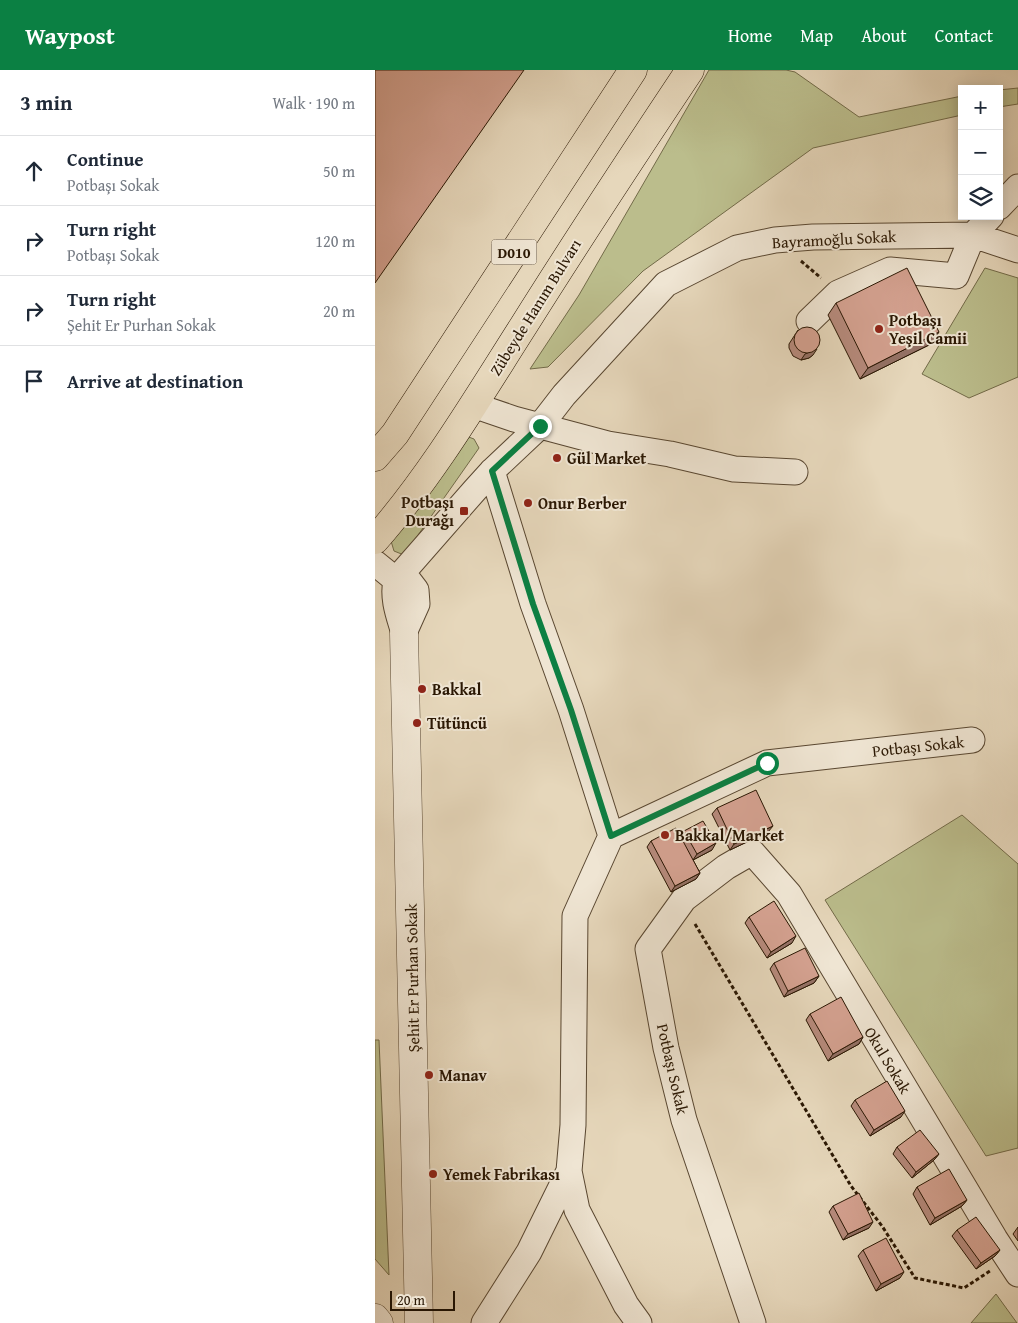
<!DOCTYPE html>
<meta charset="utf-8">
<style>
body{margin:0;font-family:"Gentium Book Plus",serif;background:#f2f2f3;color:#1f2937}
.controls{position:absolute;right:15px;top:15px;display:grid;overflow:hidden;border-radius:0px;box-shadow:0 2px 12px #0003}
.controls button{width:45px;height:45px;display:grid;place-items:center;padding:0;border:0;border-bottom:1px solid #e0e1e3;background:#fff;color:#1f2937;font:25px sans-serif}
.scale{position:absolute;left:15px;bottom:12px;width:65px;box-sizing:border-box;padding-left:5px;border:2px solid #2a1703;border-top:0;font-size:14px;line-height:18px;white-space:nowrap;color:#2a1703;-webkit-text-stroke:4px #efe5d3;paint-order:stroke}
.stop{position:absolute;width:15px;height:15px;margin:-11px;border:4px solid #0b8043;border-radius:50%;background:#fff}
.stop.end{background:#0b8043;border-color:#fff;box-shadow:0 1px 5px #0008}
.list{margin:0;padding:0;list-style:none}
h2{display:flex;justify-content:space-between;align-items:center;height:65px;margin:0;padding:0 20px;font-size:21px}
h2 small{font-size:16px;font-weight:400;color:#747a83}
.list li{display:grid;grid-template-columns:32px 1fr auto;gap:15px;align-items:center;box-sizing:border-box;height:70px;padding:0 20px;border-top:1px solid #e0e1e3}
.list b{display:block;font-size:19px;white-space:nowrap}
.list p{margin:0;font-size:16px;white-space:nowrap;color:#747a83}
.list em{font-size:16px;font-style:normal;color:#747a83}
.icon{flex:none;width:28px;height:28px;fill:none;stroke:currentColor;stroke-width:2;stroke-linecap:round;stroke-linejoin:round}
.map{position:relative;flex:none;width:643px;height:1253px;overflow:hidden}
header{display:flex;align-items:center;gap:30px;box-sizing:border-box;height:70px;padding:0 25px;background:#0b8043;color:#fff}
header strong{font-size:24px}
nav{display:flex;gap:28px;margin-inline-start:auto;font-size:18px}
main{display:flex}
aside{flex:1;background:#fff}
.map>svg:first-child{display:block}
.green{fill:#bbbd8c;stroke:#726a48}
.lines{fill:none;stroke-linecap:round;stroke-linejoin:round}
.minor-casing{stroke:#594731;stroke-width:27}
.tertiary-casing{stroke:#594731;stroke-width:29}
.trunk-casing{stroke:#2a1703;stroke-width:29}
.path{stroke:#2a1703;stroke-width:3;stroke-dasharray:4 2.5;stroke-linecap:butt}
.minor{stroke:#efe5d3;stroke-width:25}
.tertiary{stroke:#efe5d3;stroke-width:28}
.trunk{stroke:#e6d7bb;stroke-width:28}
.wall{fill:#b68a7c;stroke:#2a1703}
.shaded-wall{fill:#947165;stroke:#2a1703}
.building{fill:#d4a190;stroke:#2a1703}
.route{stroke:#0b8043;stroke-width:6}
.poi-dot{fill:#8f2418;stroke:#efe5d3;stroke-width:2}
.labels{text-anchor:middle;dominant-baseline:central;stroke-width:4;stroke-linejoin:round;paint-order:stroke}
.shield{fill:#efe5d3;stroke:#655541;stroke-width:1}
.shield-label{font-size:15px;font-weight:bold;fill:#2a1703}
.street-label{font-size:16px;fill:#2a1703;stroke:#efe5d3}
.poi-label{font-size:16px;font-weight:bold;fill:#2a1703;stroke:#efe5d3;text-anchor:start}
</style>
<header>
<strong>Waypost</strong>
<nav><a>Home</a><a>Map</a><a>About</a><a>Contact</a></nav>
</header>
<main>
<aside>
<h2>3 min<small>Walk · 190 m</small></h2>
<ul class="list">
<li><svg class="icon" aria-label="ahead" viewBox="0 0 24 24"><path d="M12 20V5M6 11l6-6 6 6"/></svg><div><b>Continue</b><p>Potbaşı Sokak</p></div><em>50 m</em></li>
<li><svg class="icon" aria-label="right" viewBox="0 0 24 24"><path d="M7 20v-9h11M14 6l5 5-5 5"/></svg><div><b>Turn right</b><p>Potbaşı Sokak</p></div><em>120 m</em></li>
<li><svg class="icon" aria-label="right" viewBox="0 0 24 24"><path d="M7 20v-9h11M14 6l5 5-5 5"/></svg><div><b>Turn right</b><p>Şehit Er Purhan Sokak</p></div><em>20 m</em></li>
<li><svg class="icon" aria-label="arrive" viewBox="0 0 24 24"><path d="M6 21V4h12l-3 4 3 4H6"/></svg><div><b>Arrive at destination</b></div></li>
</ul>
</aside>
<div class="map">
<svg width="643" height="1253" viewBox="0 0 643 1253">
<rect width="100%" height="100%" fill="#e6d7bb"/>
<filter id="stains"><feTurbulence type="fractalNoise" baseFrequency=".004" numOctaves="4"/><feColorMatrix values="0 0 0 0 .2 0 0 0 0 .09 0 0 0 0 .02 0 0 0 .5 -.17"/></filter>
<radialGradient id="worn" r=".72"><stop offset=".6" stop-color="#630" stop-opacity="0"/><stop offset="1" stop-color="#630" stop-opacity=".3"/></radialGradient>
<!-- green -->
<path class="green" d="M334 0H411L420 2 484 47 587 26V45L438 78 268 201 173 297 155 299 204 225Z
M643 18V34L624 37V20Z
M610 198 643 208V307L594 328 547 304Z
M91 366 99 369 104 378 29 485 19 481 16 471Z
M587 745 643 794V1078L611 1086 450 830Z
M0 970H4L14 1205 0 1189Z
M621 1224 642 1253H596Z"/>
<g class="lines">
<!-- minor casing -->
<g class="minor-casing">
<path id="minor" d="M624 137 643 117
M434 251 463 223 515 200 581 206 598 165 616 146
M98 335 139 349 233 374 295 384 359 399 420 402
M117 401 158 534 196 640 236 766
M0 493 21 510
M28 503 41 520 42 534 29 563
M29 563C24 546 17 529 21 510L99 421 117 401 165 356 189 325 291 214 362 178 400 170 438 167 598 165 643 180
M109 1253 154 1182 194 1101
M264 1253 251 1235 202 1140 194 1101 198 1055 200 846 236 766 392 693 597 670
M378 1253 309 1050 291 978 273 879 309 829 351 797 377 782 414 824 620 1169 643 1204"/>
</g>
<!-- tertiary casing -->
<g class="tertiary-casing">
<path id="tertiary" d="M29 563 44 1253
M0 1248 4 1253"/>
</g>
<!-- trunk casing -->
<g class="trunk-casing">
<path id="trunk" d="M0 387 20 364 258 0
M0 470C57 405 103 327 149 255 203 169 259 84 315 0"/>
</g>
<!-- path -->
<path class="path" d="M426 191 446 208
M320 854 476 1116 507 1156 540 1208 589 1218 615 1201"/>
<!-- minor -->
<use href="#minor" class="minor"/>
<!-- tertiary -->
<use href="#tertiary" class="tertiary"/>
<!-- trunk -->
<use href="#trunk" class="trunk"/>
</g>
<!-- wall -->
<path class="wall" d="M461 233 556 274 485 309 453 245Z
M423 260 438 285 434 288 426 290 418 286 414 278V274Z
M342 738 393 762 355 780 337 744Z
M309 761 337 780 318 790 325 803 321 809 296 822 272 777 276 771 305 766Z
M374 847 417 873 392 888 370 853Z
M399 893 444 906 439 913 409 927 395 899Z
M435 944 488 967 484 974 453 991 431 950Z
M480 1030 526 1047 495 1066 476 1036Z
M522 1077 564 1084 559 1090 537 1108 518 1084Z
M542 1117 592 1130 587 1136 555 1155 538 1124Z
M458 1136 494 1158 468 1170 454 1142Z
M643 1157V1171L638 1164Z
M582 1160 625 1180 620 1186 601 1199 577 1166Z
M488 1180 525 1208 501 1221 483 1186Z"/>
<!-- shaded-wall -->
<path class="shaded-wall" d="M564 262 556 274 485 309 493 298Z
M442 279 438 285 434 288 426 290 430 284Z
M398 756 393 762 355 780 359 774Z
M341 773 337 780 318 790 322 784Z
M325 803 321 809 296 822 300 816Z
M421 866 417 873 392 888 396 882Z
M444 906 439 913 409 927 413 921Z
M488 967 484 974 453 991 458 984Z
M530 1041 526 1047 495 1066 499 1060Z
M564 1084 559 1090 537 1108 541 1102Z
M592 1130 587 1136 555 1155 560 1148Z
M498 1152 494 1158 468 1170 473 1164Z
M625 1180 620 1186 601 1199 606 1193Z
M529 1202 525 1208 501 1221 506 1214Z"/>
<!-- building -->
<path class="building" d="M0 0H149L0 213Z
M532 198 564 262 493 298 461 233Z
M419 270a13 13 0 1 1 26 0a13 13 0 1 1-26 0Z
M381 720 398 756 359 774 342 738Z
M328 751 341 773 322 784 309 761Z
M301 758 325 803 300 816 276 771Z
M399 831 421 866 396 882 374 847Z
M430 878 444 906 413 921 399 893Z
M466 927 488 967 458 984 435 944Z
M512 1011 530 1041 499 1060 480 1030Z
M545 1060 564 1084 541 1102 522 1077Z
M574 1099 592 1130 560 1148 542 1117Z
M484 1123 498 1152 473 1164 458 1136Z
M601 1147 625 1180 606 1193 582 1160Z
M511 1168 529 1202 506 1214 488 1180Z"/>
<g class="lines">
<!-- route -->
<path class="route" d="M165 356 117 401 158 534 196 640 236 766 392 693"/>
</g>
<!-- markers -->
<g class="poi-dot">
<circle cx="504" cy="259" r="5"/>
<circle cx="182" cy="388" r="5"/>
<circle cx="153" cy="433" r="5"/>
<rect x="84" y="436" width="10" height="10" rx="2.5"/>
<circle cx="47" cy="619" r="5"/>
<circle cx="42" cy="653" r="5"/>
<circle cx="290" cy="765" r="5"/>
<circle cx="54" cy="1005" r="5"/>
<circle cx="58" cy="1104" r="5"/>
</g>
<g class="labels">
<!-- shield labels -->
<rect class="shield" x="116.5" y="169.5" width="45" height="25" rx="4"/>
<g class="shield-label">
<text x="139" y="182">D010</text>
</g>
<!-- street labels -->
<g class="street-label">
<text transform="translate(459 169) rotate(-3)">Bayramoğlu Sokak</text>
<text transform="translate(160 237) rotate(-58)">Zübeyde Hanım Bulvarı</text>
<text transform="translate(543 676) rotate(-6)">Potbaşı Sokak</text>
<text transform="translate(37 908) rotate(-91)">Şehit Er Purhan Sokak</text>
<text transform="translate(513 990) rotate(59)">Okul Sokak</text>
<text transform="translate(298 999) rotate(77)">Potbaşı Sokak</text>
</g>
<!-- poi labels -->
<g class="poi-label">
<text x="514" y="250">Potbaşı<tspan x="514" dy="18">Yeşil Camii</tspan></text>
<text x="192" y="388">Gül Market</text>
<text x="79" y="432" text-anchor="end">Potbaşı<tspan x="79" dy="18">Durağı</tspan></text>
<text x="163" y="433">Onur Berber</text>
<text x="57" y="619">Bakkal</text>
<text x="52" y="653">Tütüncü</text>
<text x="300" y="765">Bakkal/Market</text>
<text x="64" y="1005">Manav</text>
<text x="68" y="1104">Yemek Fabrikası</text>
</g>
</g>
<rect width="100%" height="100%" filter="url(#stains)"/>
<rect width="100%" height="100%" fill="url(#worn)"/>
</svg>
<div class="controls">
<button>+</button>
<button>−</button>
<button><svg class="icon" aria-label="layers" viewBox="0 0 24 24"><path d="M12 4l9 5-9 5-9-5zM3 14l9 5 9-5"/></svg></button>
</div>
<div class="scale">20 m</div>
<div class="stop" style="left:392px;top:693px"></div>
<div class="stop end" style="left:165px;top:356px"></div>
</div>
</main>
